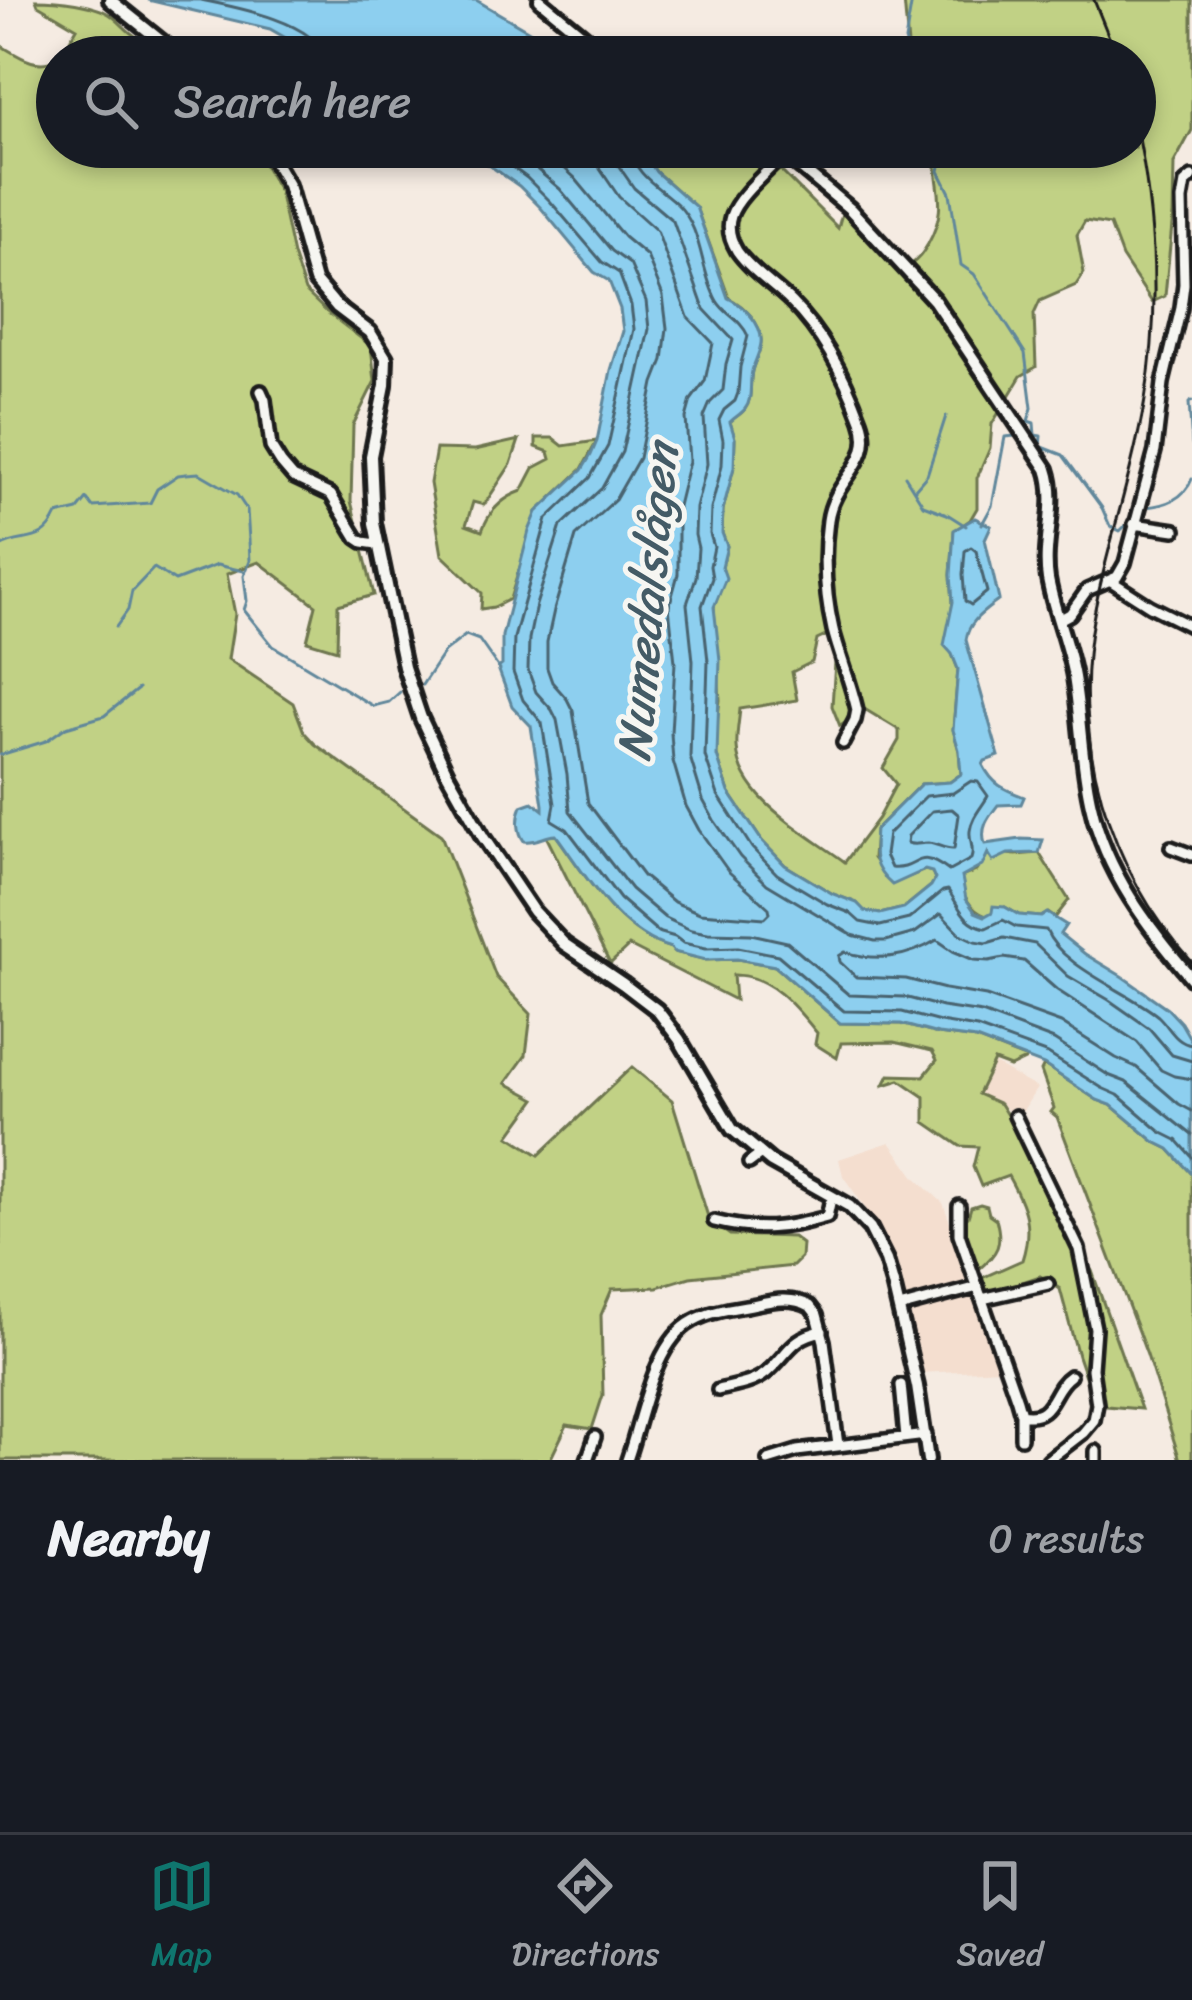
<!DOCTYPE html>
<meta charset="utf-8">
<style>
body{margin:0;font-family:Sriracha,sans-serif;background:#20242c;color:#f1f3f6}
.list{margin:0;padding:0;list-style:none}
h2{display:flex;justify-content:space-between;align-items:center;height:156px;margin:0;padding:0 48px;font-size:51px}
h2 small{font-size:39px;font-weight:400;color:#9ea1a6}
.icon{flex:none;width:66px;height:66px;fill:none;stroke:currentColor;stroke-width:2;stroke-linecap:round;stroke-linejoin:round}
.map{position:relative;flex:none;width:1192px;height:1460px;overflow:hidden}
.search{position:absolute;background:#171b24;box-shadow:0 6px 18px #0003;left:36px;right:36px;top:36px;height:132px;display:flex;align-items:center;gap:30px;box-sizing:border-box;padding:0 42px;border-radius:66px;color:#9ea1a6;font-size:45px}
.sheet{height:372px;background:#171b24}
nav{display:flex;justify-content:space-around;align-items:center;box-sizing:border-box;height:168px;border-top:3px solid #363941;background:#171b24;font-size:33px;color:#9ea1a6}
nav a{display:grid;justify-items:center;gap:6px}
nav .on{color:#0f766e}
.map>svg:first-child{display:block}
.built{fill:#f4decf}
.green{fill:#c1d185;stroke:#6e7650;stroke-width:3;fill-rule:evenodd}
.water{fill:#8dcfef;stroke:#60879b;stroke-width:3}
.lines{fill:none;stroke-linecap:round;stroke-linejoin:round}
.shore{stroke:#496470;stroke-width:3}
.stream{stroke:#60879b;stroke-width:3}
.minor-casing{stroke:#1c1c1c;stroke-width:18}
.major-casing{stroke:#1c1c1c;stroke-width:20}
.minor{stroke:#f6f6f2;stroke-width:9}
.major{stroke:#f6f6f2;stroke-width:10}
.rail{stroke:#1c1c1c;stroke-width:3}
.labels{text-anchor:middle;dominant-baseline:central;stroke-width:10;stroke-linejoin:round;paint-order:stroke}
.water-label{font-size:48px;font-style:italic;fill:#445b66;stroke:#f6f6f2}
</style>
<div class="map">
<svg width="1192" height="1460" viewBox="0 0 1192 1460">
<rect width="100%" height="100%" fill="#f5ebe2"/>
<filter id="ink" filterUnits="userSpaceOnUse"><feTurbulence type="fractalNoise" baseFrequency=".00833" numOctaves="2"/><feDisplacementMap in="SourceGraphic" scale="24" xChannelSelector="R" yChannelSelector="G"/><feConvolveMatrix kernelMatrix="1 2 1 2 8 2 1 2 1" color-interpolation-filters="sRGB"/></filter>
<g filter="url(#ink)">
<!-- built -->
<path class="built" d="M989 1061 1037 1088 1024 1109 1015 1116 1004 1107 989 1102 966 1103Z
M890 1142 915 1177 943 1203 1002 1369 918 1373 902 1290 880 1229 843 1176 839 1159Z"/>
<!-- green -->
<path class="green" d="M36 0C56 0 96 4 112 16 120 22 126 30 135 36 146 44 157 48 168 57H60L77 28 38 5Z
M904 0H1192V130L1174 163 1173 215 1165 296 1152 302 1122 257 1110 225 1085 221 1077 235 1084 273 1076 285 1040 301 1034 314 1036 367 1021 376 992 424 990 448 977 478V508L970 520 954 531 951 575 953 602 950 621 952 654 958 669 953 729 959 751 961 774 950 782 921 784 875 830 873 858 892 884 925 870 932 872 935 879 931 886 904 908 880 914 864 911 857 903 833 894 785 865 762 841 729 792 717 756 716 732 720 700 714 607 725 578 722 567 727 546 722 533 723 510 734 467 735 439 730 422C734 417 741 415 745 409 753 399 749 384 752 371 754 362 760 353 761 343 763 324 743 305 729 298L696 207 656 172 640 147H718L779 169 838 228 844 206 909 266C919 259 922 254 928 244 950 204 934 188 935 147H1135V57H909ZM828 635 836 647 832 706 840 726 866 710 899 730V740L883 768 896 784 878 818 845 862C808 834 739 799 737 747 736 735 739 721 740 709L797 700 792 672 812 662 817 640Z
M0 45C19 56 36 70 57 59V147H254L279 190 293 255 305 291 327 312 371 346 375 381 353 425 351 501 374 595 338 605 337 650 307 641 316 605 259 562 227 574 235 614 228 659 293 703 304 732 315 744 441 835 496 977 531 1014 526 1055 506 1083 536 1099 509 1136 539 1155 632 1067 672 1100 709 1220 730 1235 793 1237 802 1244 801 1258 793 1266 690 1277 657 1287 612 1289 601 1315 603 1395 592 1429 567 1425 550 1460H0Z
M536 438H553L563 446 597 441 582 469 537 512 510 599 494 607 481 609 482 593 442 555 430 483 436 449 475 450 519 440 511 464 484 505 473 502 466 525 482 531C489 511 502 498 522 491L534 468 551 459 549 452 536 447Z
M556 835C586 876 619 934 671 948L674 952 706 960 737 959 775 966 840 1023 901 1024 938 1034 976 1039 1027 1059 1010 1067 994 1061 978 1094 1000 1104 1034 1158 1074 1242 1092 1271 1141 1409 1095 1405 1078 1356 1060 1289 1040 1276 985 1295 982 1278 1022 1260C1033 1226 1025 1206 1008 1176L981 1186 973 1167 978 1147 960 1146 925 1122V1097L900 1080 884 1085 889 1075 924 1076 937 1060 932 1051 894 1042 841 1043 837 1058 815 1044 817 1033C796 1007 770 974 733 975L735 1000 629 946 610 964 546 836Z
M988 852 1016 855 1039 853 1069 900 1055 918 1048 913 1041 917 1019 915 1005 907 986 916C970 910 961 894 961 877L976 871Z
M1044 1065 1097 1100 1111 1105 1155 1142 1169 1149 1192 1174V1460H1180L1147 1355 1057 1117 1051 1112 1054 1108 1041 1071Z
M980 1204 987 1206 989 1214 996 1219C1003 1244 998 1253 978 1270L963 1231V1221L968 1217 971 1207Z"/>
<!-- water -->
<path class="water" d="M148 0H476L536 35 555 57H319L270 29Z
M463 147H640L656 172 696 207 728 298C743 305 763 324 761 343 760 353 754 362 752 371 749 384 753 399 745 409 741 414 735 417 730 422L735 438 734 467 723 510 722 533 727 546 722 567 726 578 714 607 720 660 717 756 729 792 762 841 785 865 833 894 857 903 865 911 880 914 904 908 931 886 935 879 932 872 925 870 892 885C872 868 873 855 875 830L921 784 950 782 961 774 959 750 953 730 958 669 952 654 944 645 953 602 951 575 954 530 975 518 991 526 985 539 999 600C985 611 968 621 966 640L999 756 985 761 983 765C993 785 1004 789 1024 797L1021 804 998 805C988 818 980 828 985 844L1021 839 1043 840 1039 853 1008 854 993 861 988 853 982 866 962 877 966 899 975 912 985 916 992 912 993 906 1005 907 1019 915 1041 917 1047 913 1066 925 1060 934 1085 954 1123 977 1167 1008 1181 1023 1192 1042V1174L1169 1149 1155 1142 1111 1105 1097 1100 1044 1065 976 1039 938 1034 901 1024 840 1023 775 966 737 959 706 960 674 952 671 948C619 934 586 876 556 835 545 835 536 843 524 841 517 831 517 817 522 806L533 802 543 810V805L531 726 512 706 498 668 502 665V636L529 531 537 512 582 470 591 455 597 441 611 370 623 331 620 309 609 281 594 272 541 208 519 186Z"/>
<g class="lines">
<!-- shore -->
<path class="shore" d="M201 0C231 6 318 22 323 57
M485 147 527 178 550 201 602 262 619 273 631 305 634 329 608 446 590 478 547 519 514 638 513 672 523 700 542 723 555 804 552 820 567 829 620 899 658 932 675 937 683 943 706 948 738 947 778 955 844 1011 902 1012 940 1022 977 1028 1048 1054 1102 1088 1118 1095 1161 1132 1177 1140 1192 1157
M511 147 560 189 612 251 630 264 646 301 649 329 622 452 602 488 561 526 536 605 529 639 528 670 536 692 552 710 557 720 567 774 570 811 631 889 665 918 691 930 708 933 751 934 787 942 849 995 904 997 942 1007 982 1013 1054 1040 1108 1075 1126 1082 1192 1135
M541 147 574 177 624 237 647 256 663 296 667 328 663 360 654 383 639 458 615 500 576 536 554 610 547 642V668L552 682 567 699 573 711 588 803 643 876 674 902 700 913 765 918 770 913 769 908 729 872 699 830 686 806 673 761 671 733 675 662 669 607 678 574V506L689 461 686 418 691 400 705 381 713 343 688 317 657 231 619 197 600 169 596 147
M614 147 618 165 634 188 673 221 704 309 733 340 726 364 723 390 710 403 704 417 707 464 696 508 695 535 698 548 696 577 687 604 693 661 690 757 703 800 714 820 740 857 767 884 852 935 875 941H886L915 933 941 914 960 934 975 941 987 943 1004 938 1035 944 1068 976 1109 1000 1149 1028 1172 1055 1192 1061
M630 147C633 174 659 187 677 204 703 228 700 272 717 301 725 315 740 318 748 336L740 367 738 393 735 401 724 410 719 420 723 440 722 465 711 509 710 534 714 547 710 566 712 578 702 606 708 661 705 756 718 795 752 848 777 874 827 904 850 913 860 922 880 926 909 919 943 891 948 890C960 907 963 923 986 928L1003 920 1016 927 1046 930C1061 967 1126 990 1158 1016 1170 1027 1175 1043 1192 1045
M971 547 976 551 987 592 971 605 965 601 963 575 965 551Z
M971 781 978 782 988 796C982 807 971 818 970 831 969 843 975 848 971 859L949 871C915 845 920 871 891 868L885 855 888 834 926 796 953 793Z
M952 809 959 815 954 849C945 850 938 844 928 843 919 843 915 846 907 843L908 836 932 811Z
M1192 1079 1174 1076 1161 1070 1137 1042 1057 990 1024 961 1004 958 989 961 974 960 953 951 937 940C907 958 878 962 845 952L839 956 840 962 856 977 906 979 945 989 986 996 1061 1023 1116 1058 1136 1067 1179 1104 1192 1111"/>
<!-- stream -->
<path class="stream" d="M912 0 905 41 914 57
M944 147 939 171 950 193 961 265 974 274 1025 353 1032 408 1028 421 1034 423 1035 435 1041 436 1040 446 1063 455 1102 508 1110 526 1120 531 1131 520
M1192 401 1189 403 1192 445
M905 476 923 505 947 514 966 526
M915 489 927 475 946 416
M1140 516 1146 507C1166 505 1184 499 1192 479
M982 524 992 506 1005 437 1015 436
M0 547C23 533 42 548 57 515L78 510 87 499 93 507 150 503 157 489 178 475 186 474 199 473 237 495 247 510 249 540 250 561 244 576 247 601 244 610 273 646 373 706 389 702 400 692
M116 627 128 610 132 591 154 568 175 581 217 565 244 571
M422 685 444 652 466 635 479 640 500 670
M0 755 46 741 66 727 104 716 138 689"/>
<!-- minor casing -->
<g class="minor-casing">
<path id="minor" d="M785 153C770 170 738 195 731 216 727 228 731 241 737 251 751 271 774 285 791 302 824 335 845 376 861 420 877 463 834 477 828 520 823 556 825 595 833 630 840 657 851 683 857 710L855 720 843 743
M261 391 265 400 271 447 281 463 293 477 331 495 357 538 363 542 377 544
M1134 524 1175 530
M1111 581 1150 606 1190 626
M1059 620 1070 614 1087 590 1117 577 1125 563 1155 451 1163 383 1181 308 1184 284 1182 200 1185 183 1192 177
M1171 847 1192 855
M1015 1116 1079 1249 1095 1328 1092 1369 1097 1404 1094 1420 1083 1433 1048 1460
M749 1163 761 1154
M959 1206V1234L1017 1400 1021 1414V1438
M714 1221C758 1232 784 1229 827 1217L830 1203
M982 1299 1048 1284
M899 1308 978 1287
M901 1385 906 1437
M718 1390C734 1386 753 1384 766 1373 789 1354 789 1338 822 1331
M1021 1414C1054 1421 1050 1389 1070 1376
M587 1460 595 1437
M627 1460C642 1419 653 1342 693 1321 709 1312 728 1309 746 1306 768 1302 789 1295 810 1306L817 1315 824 1341 838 1445
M768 1460 797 1451 926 1435
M1096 1460V1451"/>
</g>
<!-- major casing -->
<g class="major-casing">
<path id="major" d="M110 0 181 57
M540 0 609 57
M266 147 288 185 315 281 337 307 370 332 386 358 385 385 371 456 374 523 404 667 421 718 447 773 483 837 533 911 564 944 623 984 657 1010 679 1039 732 1129 771 1162 849 1206 870 1228 886 1260 893 1284 917 1386 928 1460
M776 147 850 209 934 300 1047 469C1059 504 1042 542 1048 579 1054 612 1068 643 1074 677 1081 719 1081 763 1091 805 1106 873 1148 927 1192 979"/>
</g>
<!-- minor -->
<use href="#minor" class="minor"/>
<!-- major -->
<use href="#major" class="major"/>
<!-- rail -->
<path class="rail" d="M1094 0 1117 57
M1135 119C1155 212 1161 306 1145 400 1133 473 1108 542 1094 614 1069 740 1107 867 1192 962"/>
</g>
</g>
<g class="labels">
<!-- water labels -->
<g class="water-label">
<text transform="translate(647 602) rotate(-85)">Numedalslågen</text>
</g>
</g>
</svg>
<div class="search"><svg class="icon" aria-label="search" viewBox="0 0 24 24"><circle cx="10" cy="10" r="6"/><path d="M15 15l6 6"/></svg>Search here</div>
</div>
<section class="sheet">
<h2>Nearby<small>0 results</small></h2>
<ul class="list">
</ul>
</section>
<nav>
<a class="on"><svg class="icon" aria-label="map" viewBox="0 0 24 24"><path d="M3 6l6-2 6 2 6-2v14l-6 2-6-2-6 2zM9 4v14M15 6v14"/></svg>Map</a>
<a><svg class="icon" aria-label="directions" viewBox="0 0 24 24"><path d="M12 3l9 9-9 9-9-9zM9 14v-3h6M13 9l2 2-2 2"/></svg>Directions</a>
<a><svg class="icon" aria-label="saved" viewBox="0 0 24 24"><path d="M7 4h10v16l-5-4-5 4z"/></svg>Saved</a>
</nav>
